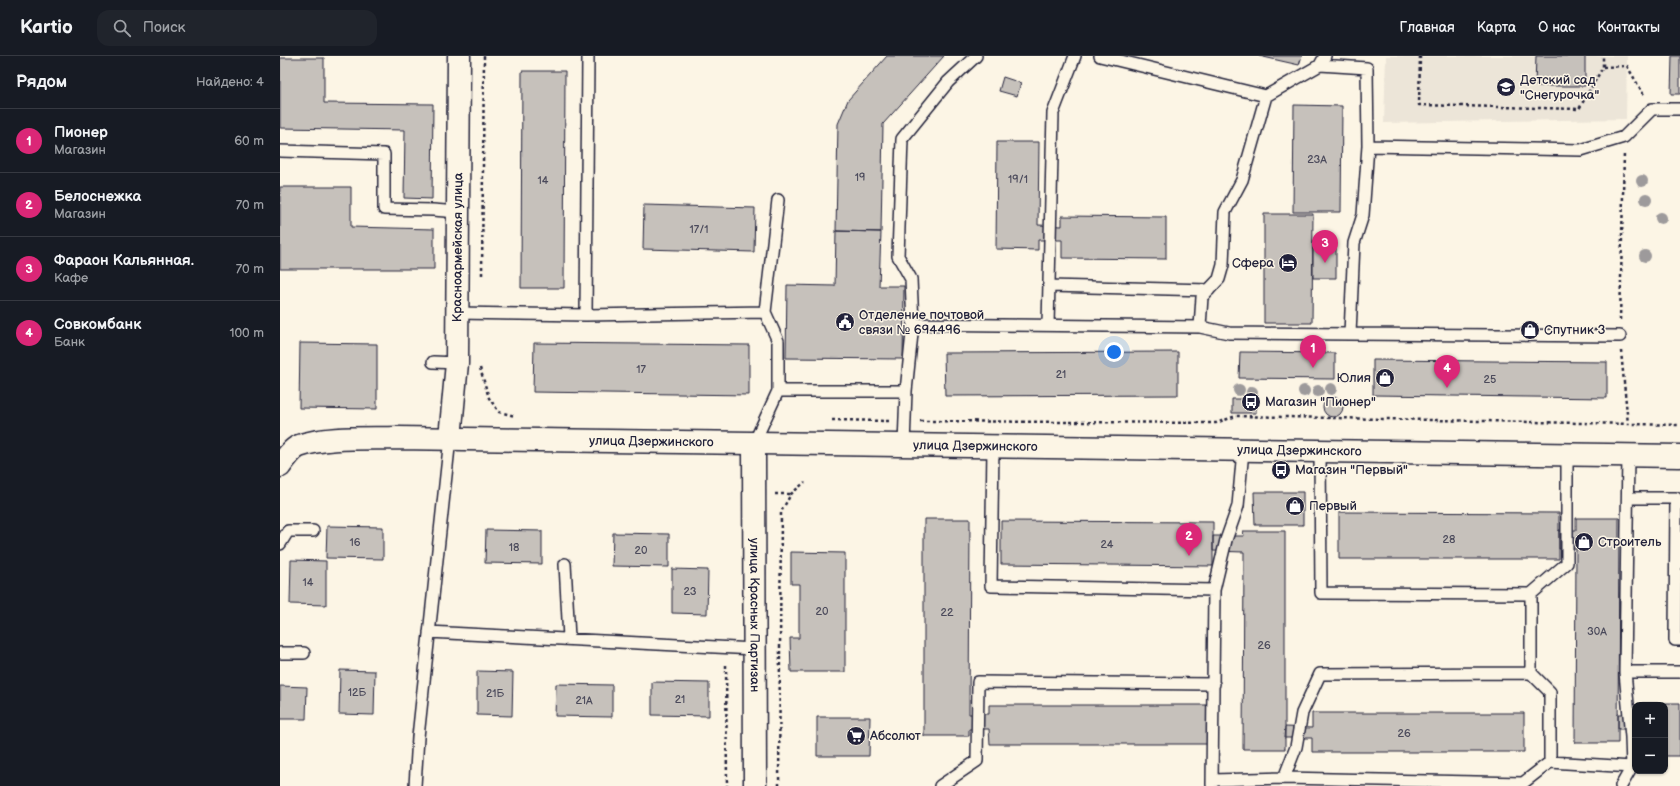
<!DOCTYPE html>
<html lang="ru">
<meta charset="utf-8">
<style>
body{margin:0;font-family:"Balsamiq Sans",sans-serif;background:#20242c;color:#f1f3f6}
.controls{position:absolute;right:12px;bottom:12px;display:grid;overflow:hidden;border-radius:8px;box-shadow:0 1px 3px #0004}
.controls button{width:36px;height:36px;display:grid;place-items:center;padding:0;border:0;border-bottom:1px solid #363941;background:#171b24;color:#f1f3f6;font:20px sans-serif}
.you{position:absolute;left:834px;top:296px;width:14px;height:14px;margin:-10px;border:3px solid #fff;border-radius:50%;background:#1a73e8;box-shadow:0 0 0 6px #1a73e833}
.badge{display:grid;place-items:center;width:26px;height:26px;border-radius:50%;background:#db2777;color:#fff;font-size:13px;font-weight:700}
.pin{position:absolute;translate:-50% -33px;filter:drop-shadow(0 1px 2px #0008)}
.pin::after{content:'';position:absolute;top:21px;width:14px;height:12px;background:inherit;clip-path:polygon(0 0,100% 0,50% 100%)}
.list{margin:0;padding:0;list-style:none}
h2{display:flex;justify-content:space-between;align-items:center;height:52px;margin:0;padding:0 16px;font-size:17px}
h2 small{font-size:13px;font-weight:400;color:#9ea1a6}
.list li{display:grid;grid-template-columns:26px 1fr auto;gap:12px;align-items:center;box-sizing:border-box;height:64px;padding:0 16px;border-top:1px solid #363941}
.list b{display:block;font-size:15px;white-space:nowrap}
.list p{margin:0;font-size:13px;white-space:nowrap;color:#9ea1a6}
.list em{font-size:13px;font-style:normal;color:#9ea1a6}
.icon{flex:none;width:22px;height:22px;fill:none;stroke:currentColor;stroke-width:2;stroke-linecap:round;stroke-linejoin:round}
.map{position:relative;flex:none;width:1400px;height:730px;overflow:hidden}
header{display:flex;align-items:center;gap:24px;box-sizing:border-box;height:56px;padding:0 20px;background:#171b24;border-bottom:1px solid #363941}
header strong{font-size:19px}
nav{display:flex;gap:22px;margin-inline-start:auto;font-size:14px}
.search{width:280px;height:36px;background:#20242c;display:flex;align-items:center;gap:10px;box-sizing:border-box;padding:0 14px;border-radius:12px;color:#9ea1a6;font-size:15px}
main{display:flex}
aside{flex:1;background:#171b24}
.map>svg:first-child{display:block}
.built{fill:#ece5d8}
.building{fill:#c6c1bb;stroke:#22223b}
.lines{fill:none;stroke-linecap:round;stroke-linejoin:round}
.service-casing{stroke:#22223b;stroke-width:14}
.tertiary-casing{stroke:#22223b;stroke-width:25}
.path{stroke:#22223b;stroke-width:2.5;stroke-dasharray:3 3;stroke-linecap:butt}
.service{stroke:#fcf5e5;stroke-width:11}
.tertiary{stroke:#fcf5e5;stroke-width:22}
.tree{fill:#9d9a9b}
.labels{text-anchor:middle;dominant-baseline:central;stroke-width:3;stroke-linejoin:round;paint-order:stroke}
.number-label{font-size:11px;fill:#4b4a5b}
.poi-label{font-size:13px;fill:#22223b;stroke:#fcf5e5;text-anchor:start}
.street-label{font-size:13px;fill:#22223b;stroke:#fcf5e5}
</style>
<header>
<strong>Kartio</strong>
<div class="search"><svg class="icon" aria-label="search" viewBox="0 0 24 24"><circle cx="10" cy="10" r="6"/><path d="M15 15l6 6"/></svg>Поиск</div>
<nav><a>Главная</a><a>Карта</a><a>О нас</a><a>Контакты</a></nav>
</header>
<main>
<aside>
<h2>Рядом<small>Найдено: 4</small></h2>
<ul class="list">
<li><span class="badge">1</span><div><b>Пионер</b><p>Магазин</p></div><em>60 m</em></li>
<li><span class="badge">2</span><div><b>Белоснежка</b><p>Магазин</p></div><em>70 m</em></li>
<li><span class="badge">3</span><div><b>Фараон Кальянная.</b><p>Кафе</p></div><em>70 m</em></li>
<li><span class="badge">4</span><div><b>Совкомбанк</b><p>Банк</p></div><em>100 m</em></li>
</ul>
</aside>
<div class="map">
<svg width="1400" height="730" viewBox="0 0 1400 730">
<rect width="100%" height="100%" fill="#fcf5e5"/>
<filter id="ink" filterUnits="userSpaceOnUse"><feTurbulence type="fractalNoise" baseFrequency=".025" numOctaves="2"/><feDisplacementMap in="SourceGraphic" scale="8" xChannelSelector="R" yChannelSelector="G"/><feConvolveMatrix kernelMatrix="1 2 1 2 8 2 1 2 1" color-interpolation-filters="sRGB"/></filter>
<g filter="url(#ink)">
<!-- built -->
<path class="built" d="M1106 0H1347L1346 63 1104 67Z"/>
<!-- building -->
<path class="building" d="M607 0H664L603 68 601 176 556 175 558 68 568 44Z
M979 0H1022L1019 9Z
M1256 0H1305V30H1255Z
M1392 0H1400V38H1391Z
M0 2H44V47L153 48 152 143 124 142 125 74 0 72Z
M242 15H285L284 232H241Z
M723 21 741 27 737 40 719 35Z
M1014 49 1062 50 1061 156H1013Z
M717 86H759L758 169 782 170V160L886 161V203L782 202V184H758V194L716 193Z
M0 131H71V171L154 173V213H0Z
M364 149 475 152 474 196 363 193Z
M984 158H1033L1032 267H984Z
M556 175 601 176 599 230H624L623 303 506 302 507 229 555 230Z
M1033 192H1056V222H1033Z
M20 287 97 288V353L19 352Z
M254 287 469 289V339L253 336Z
M898 296V339L665 340 664 297Z
M960 296 1055 297V323L959 322Z
M1093 304 1327 306V342L1093 339Z
M1043 351a10 10 0 1 1 20 0a10 10 0 1 1-20 0Z
M952 343H976V357H952Z
M974 436H1023V469H975Z
M1059 456 1279 457V503H1059Z
M1296 462H1339L1338 687H1295L1296 493H1279V474H1296Z
M644 463H690L689 658H709V649H927V688H710L709 673H689V680H644Z
M721 465 933 466V510L721 508Z
M47 470 103 471V503L46 502Z
M206 474 262 475V508L205 507Z
M963 475H1005V693H963L964 496 933 495V480H964Z
M333 477 389 478V511L332 510Z
M511 496 565 497V616H511L510 582H519V528H511Z
M11 504 46 505V549L10 548Z
M392 513 428 514 427 558 392 557Z
M60 614 95 615 94 659 59 658Z
M197 615 233 616 232 660 197 659Z
M372 626 429 627V660L372 659Z
M276 628 332 629V661L275 660Z
M0 630 27 631 26 663H0Z
M1362 647H1400V700H1385V649H1362Z
M1032 657H1244V696H1032V682H1004L1005 671 1032 672Z
M1338 658H1355V673H1338Z
M537 661H590L589 700H537Z"/>
<g class="lines">
<!-- service casing -->
<g class="service-casing">
<path id="service" d="M820 0 986 40
M1040 9 1087 12 1088 90 1083 159 1074 187 1070 278 1340 280
M1088 90 1301 94 1344 81 1372 53H1400
M0 95 104 98V153L153 154 178 156
M769 230 929 234
M178 257 306 259 485 256 498 144
M306 259 308 0
M633 268 920 271 922 241 939 223 943 209 945 156 962 124 986 40 1040 9 1045 0
M768 269 773 57 795 0
M920 271 949 277 1070 278
M153 306 177 307
M498 335H626
M474 387 498 335V285L485 256
M624 389 626 335 633 268 631 223 618 200 622 83 668 26 696 0
M713 391 711 530 934 534
M1040 395 1041 537 1251 538 1287 507V398
M1348 399 1345 616 1351 681 1352 711
M1348 442H1396L1395 584H1400
M0 488 8 475H33
M285 508 289 582
M149 576 474 593
M0 597H24
M1345 616H1400
M1251 617 1270 636V706L1352 711 1341 730
M1004 722 1016 691 1022 657 1040 618 1251 617V538
M933 724 1004 722 1243 727 1270 706
M932 729 934 534 946 484 958 450 963 394
M135 730 138 681 170 382
M660 730 697 705 698 626 934 628"/>
</g>
<!-- tertiary casing -->
<g class="tertiary-casing">
<g id="tertiary">
<path id="s1" d="M170 382 177 307 179 0"/>
<path id="s2" d="M474 387 475 730"/>
<path id="s3" d="M0 410C5 403 12 393 19 390 46 380 89 383 118 382L1400 400"/>
</g>
</g>
<!-- path -->
<path class="path" d="M1140 0 1139 49 1299 53 1323 11V0
M1323 11 1347 10 1364 39
M202 219 204 0
M1340 264 1344 97
M1341 295 1348 368
M200 312 209 342 219 356 235 360
M552 364 609 365
M640 365 936 367 956 360 1400 369
M495 438H511
M446 609 447 730
M499 730 501 456 511 438 525 426"/>
<!-- service -->
<use href="#service" class="service"/>
<!-- tertiary -->
<use href="#tertiary" class="tertiary"/>
</g>
<!-- trees -->
<g class="tree">
<circle cx="1362" cy="125" r="6"/>
<circle cx="1366" cy="143" r="6"/>
<circle cx="1381" cy="162" r="6"/>
<circle cx="1365" cy="200" r="6"/>
<circle cx="1051" cy="333" r="6"/>
<circle cx="959" cy="334" r="6"/>
<circle cx="1024" cy="335" r="6"/>
<circle cx="1038" cy="335" r="6"/>
<circle cx="972" cy="336" r="6"/>
</g>
</g>
<!-- icons -->
<defs>
<g id="school-disc" transform="scale(1)"><circle r="9.5" fill="#22223b" stroke="#fcf5e5"/><path d="M0-5L7-2L0 1L-7-2ZM-4 1L0 2.5L4 1V4Q0 6-4 4Z" fill="#fff"/></g>
<g id="hotel-disc" transform="scale(1)"><circle r="9.5" fill="#22223b" stroke="#fcf5e5"/><path d="M-6-4.5h1.5V1H6V5H4.5V3h-9V5H-6ZM-4 0a1.8 1.8 0 1 1 3.6 0ZM.5 0V-2.5h3Q6-2.5 6 0Z" fill="#fff"/></g>
<g id="civic-disc" transform="scale(1)"><circle r="9.5" fill="#22223b" stroke="#fcf5e5"/><path d="M-.6-6.5H3V-4.5H.6V-3L4-1V1h2V6H-6V1h2V-1L-.6-3ZM-1.2 2.5V6h2.4V2.5Z" fill="#fff"/></g>
<g id="shop-disc" transform="scale(1)"><circle r="9.5" fill="#22223b" stroke="#fcf5e5"/><path d="M-5-2.5h2.3a2.7 3.5 0 0 1 5.4 0H5L5.5 6h-11ZM-1.5-2.5h3a1.5 2.3 0 0 0-3 0Z" fill="#fff"/></g>
<g id="bus-disc" transform="scale(1)"><circle r="9.5" fill="#22223b" stroke="#fcf5e5"/><path d="M-5-6H5V4H4V6H2V4H-2V6H-4V4H-5ZM-3.5-4V0h7V-4ZM-3.5 1.2v1.5H-2V1.2ZM2 1.2v1.5H3.5V1.2Z" fill="#fff"/></g>
<g id="supermarket-disc" transform="scale(1)"><circle r="9.5" fill="#22223b" stroke="#fcf5e5"/><path d="M-6-5.5h2.5l.6 2H6L4.5 2H-2.5L-4.4-4H-6ZM-1.5 3.2a1.3 1.3 0 1 0 .1 0ZM3 3.2a1.3 1.3 0 1 0 .1 0Z" fill="#fff"/></g>
</defs>
<g fill-rule="evenodd">
<use href="#school-disc" x="1226" y="31"/>
<use href="#hotel-disc" x="1008" y="207"/>
<use href="#civic-disc" x="565" y="266"/>
<use href="#shop-disc" x="1250" y="274"/>
<use href="#shop-disc" x="1105" y="322"/>
<use href="#bus-disc" x="971" y="346"/>
<use href="#bus-disc" x="1001" y="414"/>
<use href="#shop-disc" x="1015" y="450"/>
<use href="#shop-disc" x="1304" y="486"/>
<use href="#supermarket-disc" x="576" y="680"/>
</g>
<g class="labels">
<!-- number labels -->
<g class="number-label">
<text x="1037" y="103">23А</text>
<text x="580" y="121">19</text>
<text x="738" y="123">19/1</text>
<text x="263" y="124">14</text>
<text x="419" y="173">17/1</text>
<text x="361" y="313">17</text>
<text x="781" y="318">21</text>
<text x="1210" y="323">25</text>
<text x="1169" y="483">28</text>
<text x="75" y="486">16</text>
<text x="827" y="488">24</text>
<text x="234" y="491">18</text>
<text x="361" y="494">20</text>
<text x="28" y="526">14</text>
<text x="410" y="535">23</text>
<text x="542" y="555">20</text>
<text x="667" y="556">22</text>
<text x="1317" y="575">30А</text>
<text x="984" y="589">26</text>
<text x="77" y="636">12Б</text>
<text x="215" y="637">21Б</text>
<text x="400" y="643">21</text>
<text x="304" y="644">21А</text>
<text x="1124" y="677">26</text>
</g>
<!-- poi labels -->
<g class="poi-label">
<text x="1240" y="24">Детский сад<tspan x="1240" dy="15">"Снегурочка"</tspan></text>
<text x="994" y="207" text-anchor="end">Сфера</text>
<text x="579" y="259">Отделение почтовой<tspan x="579" dy="15">связи № 694496</tspan></text>
<text x="1264" y="274">Спутник 3</text>
<text x="1091" y="322" text-anchor="end">Юлия</text>
<text x="985" y="346">Магазин "Пионер"</text>
<text x="1015" y="414">Магазин "Первый"</text>
<text x="1029" y="450">Первый</text>
<text x="1318" y="486">Строитель</text>
<text x="590" y="680">Абсолют</text>
</g>
<!-- street labels -->
<g class="street-label">
<text stroke="none"><textPath href="#s1" startOffset="191">Красноармейская улица</textPath></text>
<text stroke="none"><textPath href="#s3" startOffset="381">улица Дзержинского</textPath></text>
<text stroke="none"><textPath href="#s3" startOffset="705">улица Дзержинского</textPath></text>
<text stroke="none"><textPath href="#s3" startOffset="1029">улица Дзержинского</textPath></text>
<text stroke="none"><textPath href="#s2" startOffset="172">улица Красных Партизан</textPath></text>
</g>
</g>
</svg>
<div class="controls">
<button>+</button>
<button>−</button>
</div>
<div class="you"></div>
<div class="pin badge" style="left:1033px;top:312px">1</div>
<div class="pin badge" style="left:909px;top:500px">2</div>
<div class="pin badge" style="left:1045px;top:207px">3</div>
<div class="pin badge" style="left:1167px;top:332px">4</div>
</div>
</main>
